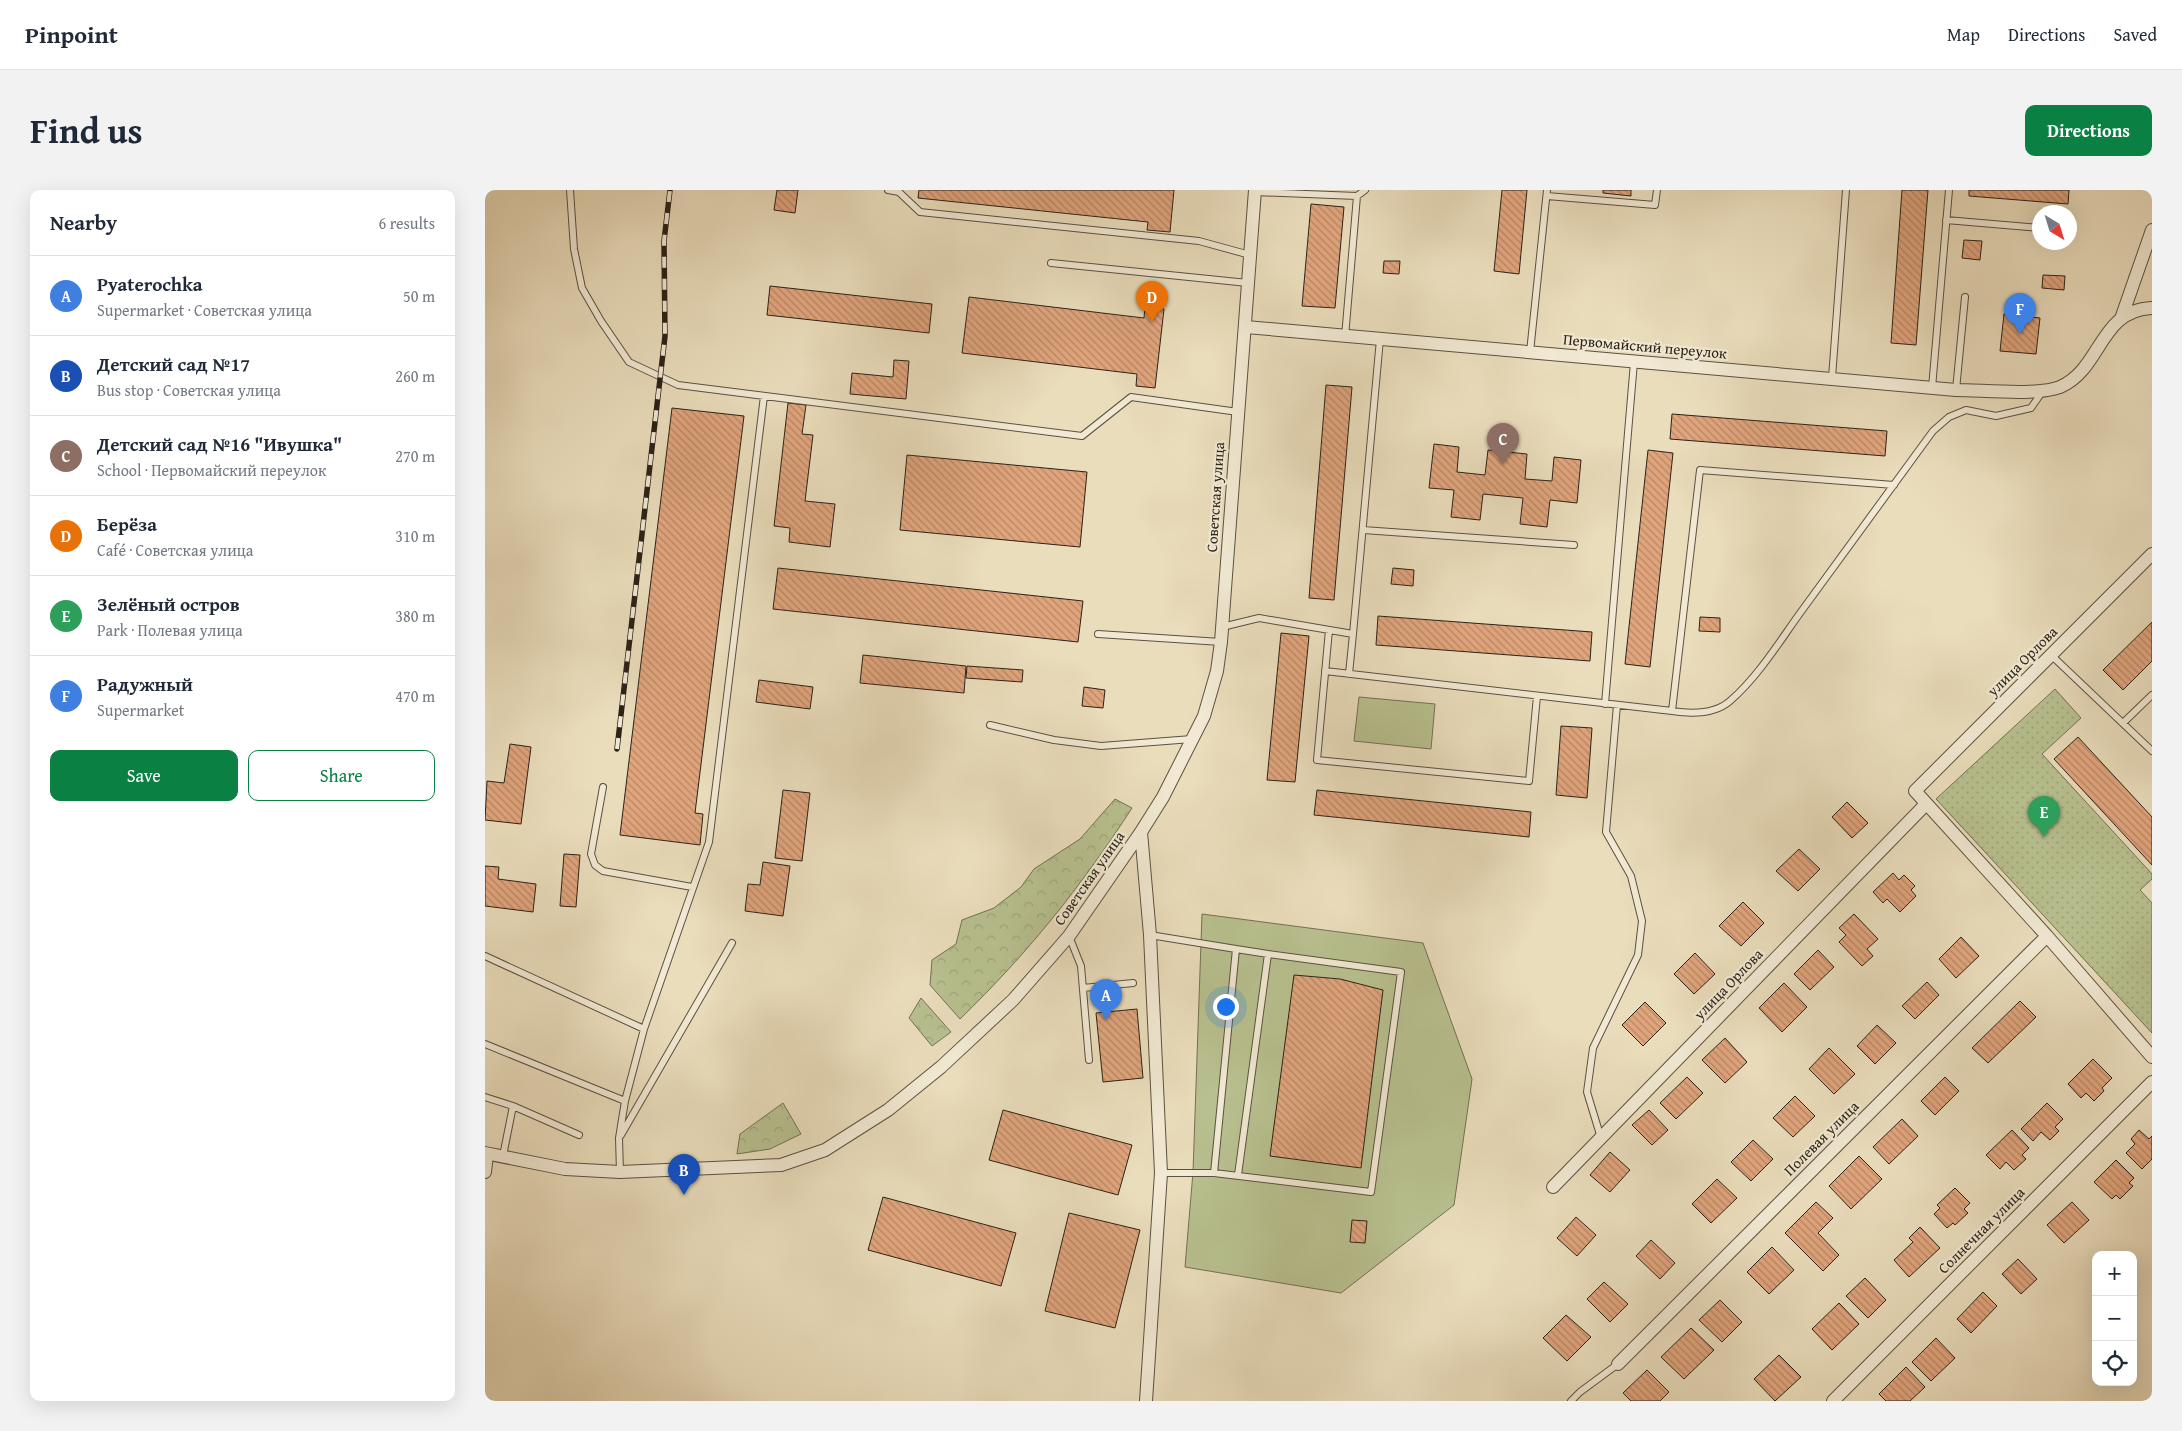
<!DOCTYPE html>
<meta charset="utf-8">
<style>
body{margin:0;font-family:"Gentium Book Plus",serif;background:#f2f2f3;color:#1f2937}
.controls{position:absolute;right:15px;bottom:15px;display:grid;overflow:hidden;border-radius:10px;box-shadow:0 5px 20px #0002}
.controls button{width:45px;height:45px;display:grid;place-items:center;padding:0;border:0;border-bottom:1px solid #e0e1e3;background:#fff;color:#1f2937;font:25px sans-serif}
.compass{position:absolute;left:1547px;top:15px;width:45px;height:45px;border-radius:50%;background:#fff;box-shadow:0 5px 20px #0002;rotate:142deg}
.you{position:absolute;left:740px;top:816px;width:18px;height:18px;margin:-12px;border:4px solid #fff;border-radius:50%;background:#1a73e8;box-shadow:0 0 0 8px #1a73e833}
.badge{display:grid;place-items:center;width:32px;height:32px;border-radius:50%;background:#0b8043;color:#fff;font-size:16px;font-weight:700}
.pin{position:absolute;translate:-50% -41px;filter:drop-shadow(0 1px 2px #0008)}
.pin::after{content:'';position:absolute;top:26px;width:18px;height:15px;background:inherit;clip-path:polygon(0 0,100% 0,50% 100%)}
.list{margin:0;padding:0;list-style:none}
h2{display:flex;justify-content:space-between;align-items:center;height:65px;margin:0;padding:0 20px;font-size:21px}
h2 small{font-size:16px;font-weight:400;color:#747a83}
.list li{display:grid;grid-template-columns:32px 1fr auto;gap:15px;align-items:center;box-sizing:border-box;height:80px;padding:0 20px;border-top:1px solid #e0e1e3}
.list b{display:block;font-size:19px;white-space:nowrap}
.list p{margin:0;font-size:16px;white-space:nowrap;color:#747a83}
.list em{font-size:16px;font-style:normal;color:#747a83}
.actions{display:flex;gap:10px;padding:15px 20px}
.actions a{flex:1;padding:11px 0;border:1px solid #0b8043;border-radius:10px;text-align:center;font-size:18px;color:#0b8043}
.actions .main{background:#0b8043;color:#fff}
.icon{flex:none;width:28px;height:28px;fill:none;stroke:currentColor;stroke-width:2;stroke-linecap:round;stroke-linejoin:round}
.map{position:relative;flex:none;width:1667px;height:1211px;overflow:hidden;border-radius:10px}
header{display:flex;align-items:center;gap:30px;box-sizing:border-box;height:70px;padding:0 25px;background:#fff;border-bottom:1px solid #e0e1e3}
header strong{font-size:24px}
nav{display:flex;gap:28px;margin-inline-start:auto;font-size:18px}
.intro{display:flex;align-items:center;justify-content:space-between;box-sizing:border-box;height:120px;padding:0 30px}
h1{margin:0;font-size:35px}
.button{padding:12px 22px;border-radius:10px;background:#0b8043;color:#fff;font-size:18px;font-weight:700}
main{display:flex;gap:30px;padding:0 30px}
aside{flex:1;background:#fff;border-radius:10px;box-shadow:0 5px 20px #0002}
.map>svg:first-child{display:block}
.green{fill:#b8c08f;stroke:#727154}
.forest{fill:url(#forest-crowns);stroke:#727154}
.park{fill:url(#park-dots);stroke:#727154}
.building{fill:url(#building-back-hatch);stroke:#2b2218}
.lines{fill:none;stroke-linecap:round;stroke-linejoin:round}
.service-casing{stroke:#5b5141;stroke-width:8}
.minor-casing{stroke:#5b5141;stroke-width:14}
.service{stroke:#f1e9d3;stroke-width:6}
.minor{stroke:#f1e9d3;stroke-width:12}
.rail-casing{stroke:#2b2218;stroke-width:5.5}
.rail{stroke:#f1e9d3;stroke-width:4;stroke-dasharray:11;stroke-linecap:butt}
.labels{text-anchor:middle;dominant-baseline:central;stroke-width:4.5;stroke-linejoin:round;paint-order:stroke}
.street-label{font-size:15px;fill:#2b2218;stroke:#f1e9d3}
</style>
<header>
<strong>Pinpoint</strong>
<nav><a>Map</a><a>Directions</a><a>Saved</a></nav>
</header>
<div class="intro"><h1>Find us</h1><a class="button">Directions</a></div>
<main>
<aside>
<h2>Nearby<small>6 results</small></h2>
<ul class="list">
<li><span class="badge" style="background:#3f7fe0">A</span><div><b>Pyaterochka</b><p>Supermarket · Советская улица</p></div><em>50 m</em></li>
<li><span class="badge" style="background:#1a4fb4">B</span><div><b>Детский сад №17</b><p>Bus stop · Советская улица</p></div><em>260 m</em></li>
<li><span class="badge" style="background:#8d6e63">C</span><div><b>Детский сад №16 &quot;Ивушка&quot;</b><p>School · Первомайский переулок</p></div><em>270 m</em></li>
<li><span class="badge" style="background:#e8710a">D</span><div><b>Берёза</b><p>Café · Советская улица</p></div><em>310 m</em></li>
<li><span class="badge" style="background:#2e9e5b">E</span><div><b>Зелёный остров</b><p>Park · Полевая улица</p></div><em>380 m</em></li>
<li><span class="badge" style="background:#3f7fe0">F</span><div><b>Радужный</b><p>Supermarket</p></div><em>470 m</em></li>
</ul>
<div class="actions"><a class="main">Save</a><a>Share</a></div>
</aside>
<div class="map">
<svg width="1667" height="1211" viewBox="0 0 1667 1211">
<defs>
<pattern id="forest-crowns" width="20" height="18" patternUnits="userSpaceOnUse" patternTransform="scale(1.25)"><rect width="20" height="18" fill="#b8c08f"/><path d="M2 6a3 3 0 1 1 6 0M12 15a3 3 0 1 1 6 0" fill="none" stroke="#9ea57b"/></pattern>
<pattern id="park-dots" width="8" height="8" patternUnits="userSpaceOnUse" patternTransform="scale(1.25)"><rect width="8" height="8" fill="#b8c08f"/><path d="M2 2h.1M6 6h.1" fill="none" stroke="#9ea57b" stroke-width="1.8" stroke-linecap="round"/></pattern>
<pattern id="building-back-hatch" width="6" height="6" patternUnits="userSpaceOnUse" patternTransform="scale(1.25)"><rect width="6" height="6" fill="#e1a57d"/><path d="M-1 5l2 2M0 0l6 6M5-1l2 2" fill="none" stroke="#b78665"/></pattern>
</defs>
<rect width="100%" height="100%" fill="#eaddbc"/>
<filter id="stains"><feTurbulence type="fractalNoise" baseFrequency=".004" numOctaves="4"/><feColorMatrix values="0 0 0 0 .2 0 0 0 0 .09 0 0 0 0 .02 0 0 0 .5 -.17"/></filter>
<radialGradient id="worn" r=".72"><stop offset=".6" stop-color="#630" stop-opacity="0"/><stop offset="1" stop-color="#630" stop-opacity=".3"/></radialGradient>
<!-- green -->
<path class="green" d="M874 507 950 514 946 559 869 551Z
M717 724 938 753 987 889 969 1015 856 1103 700 1077 708 982Z"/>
<!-- forest -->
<path class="forest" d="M630 609 647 618C595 698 543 763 475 829L445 795 447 770 471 754 477 730 509 718 536 697 549 679 595 649Z
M436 808 466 842 447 856 424 828Z
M298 913 316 944 285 959 252 964 255 944Z"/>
<!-- park -->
<path class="park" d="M1570 499 1596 528 1557 564 1667 684V689L1655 700 1667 713V843L1451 609Z"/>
<!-- building -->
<path class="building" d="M292 0H313L310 23 289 20Z
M434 0H689L685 42 662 40 663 32 433 8Z
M1017 0H1042L1034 84 1009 81Z
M1118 0H1146V6L1118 3Z
M1417 0H1443L1431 155 1406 153Z
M1484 0H1584L1583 14 1484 6Z
M826 14 859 17 850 118 817 116Z
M1479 50 1497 51 1495 70 1477 68Z
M899 71H915L914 84 898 83Z
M1558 85 1580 86 1579 100 1557 98Z
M285 96 447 114 444 143 282 125Z
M484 107 659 128 660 117 679 119 670 198 651 196 652 184 477 163Z
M1519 124 1555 128 1551 164 1515 161Z
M409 170 424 171 421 209 365 204 367 183 408 187Z
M841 195 867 197 849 410 824 408Z
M303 213 321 215 317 244 328 245 320 311 350 314 345 357 304 352 305 338 289 336Z
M187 218 259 226 210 623 218 624 215 655 135 645Z
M1187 224 1402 241 1400 266 1185 249Z
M949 254 974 257 972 282 1000 285 1003 260 1042 264 1040 289 1067 291 1069 267 1096 270 1092 313 1065 310 1062 337 1035 334 1038 308 998 304 995 330 966 327 969 300 944 298Z
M1163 260 1188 263 1165 477 1140 474Z
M422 265 602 282 595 357 415 340Z
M293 378 598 411 593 452 288 419Z
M908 378 929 380 928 396 906 394Z
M893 426 1107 442 1105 471 891 455Z
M1215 427 1235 428V442L1214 441Z
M1667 432V471L1638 500 1618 480Z
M796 443 824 446 810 592 782 590Z
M378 465 481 476 479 503 375 493Z
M482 476 538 480 537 492 481 488Z
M274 490 328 497 325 519 271 512Z
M599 497 620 500 618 518 597 516Z
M1076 536 1107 538 1102 608 1071 605Z
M1593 547 1667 627V675L1569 569Z
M25 554 46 557 36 634 0 630 2 591 19 593Z
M298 600 325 603 317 671 290 668Z
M832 600 1046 622 1044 647 829 625Z
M1362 612 1383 633 1367 648 1347 627Z
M1314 659 1335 679 1313 701 1291 681Z
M79 664 95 665 91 717 75 716Z
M278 672 305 676 298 726 260 721 263 694 275 695Z
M0 676 14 677 13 689 51 694 48 722 0 716Z
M1408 683 1414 690 1419 685 1430 696 1426 700 1431 706 1415 722 1402 709 1398 713 1388 702Z
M1258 712 1279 733 1256 756 1234 736Z
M1369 724 1393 749 1382 759 1388 766 1377 776 1354 752 1361 745 1354 738Z
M1476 747 1494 766 1471 788 1454 769Z
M1333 760 1349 777 1325 800 1309 784Z
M1210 763 1230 784 1209 804 1189 784Z
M809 785 855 789 898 800 876 978 785 966Z
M1442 792 1454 805 1430 829 1417 816Z
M1299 793 1322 817 1297 842 1274 818Z
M1535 811 1551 827 1503 873 1487 858Z
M1160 812 1181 833 1158 856 1137 835Z
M652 819 658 888 618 892 611 823Z
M1392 835 1411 853 1390 874 1372 856Z
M1240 848 1262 872 1240 893 1217 870Z
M1344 858 1370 884 1349 904 1324 879Z
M1608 869 1627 888 1617 898 1619 901 1609 911 1601 903 1596 908 1583 894Z
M1202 887 1218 903 1191 929 1175 913Z
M1460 887 1474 901 1450 925 1436 911Z
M1310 906 1330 926 1308 947 1288 928Z
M1562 913 1578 929 1570 937 1574 941 1565 950 1556 942 1548 951 1536 939Z
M518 920 647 955 633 1005 504 970Z
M1164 920 1183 940 1167 955 1147 935Z
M1417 929 1433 946 1404 974 1388 957Z
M1527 940 1544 958 1537 965 1541 969 1529 980 1521 972 1515 979 1501 965Z
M1654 940 1664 949 1667 946V969L1657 979 1641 963 1650 954 1646 949Z
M1268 950 1288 969 1266 991 1246 972Z
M1125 962 1145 980 1125 1002 1105 985Z
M1374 966 1397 989 1366 1019 1344 996Z
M1631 970 1649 988 1644 993 1648 996 1635 1009 1631 1005 1627 1009 1609 992Z
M1232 989 1252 1008 1226 1033 1207 1014Z
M1470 998 1485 1013 1479 1019 1483 1023 1470 1035 1468 1033 1462 1038 1449 1024 1455 1018 1452 1015Z
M398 1007 531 1043 516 1096 383 1060Z
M1331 1012 1348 1028 1333 1043 1354 1065 1338 1081 1300 1043Z
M1587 1012 1604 1030 1579 1053 1562 1035Z
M584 1023 655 1040 630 1138 560 1121Z
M1091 1027 1111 1045 1092 1066 1072 1048Z
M867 1030 882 1031 880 1053 865 1052Z
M1435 1037 1455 1058 1424 1087 1409 1070 1428 1052 1424 1048Z
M1166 1050 1190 1073 1175 1089 1151 1066Z
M1287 1057 1309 1080 1284 1104 1262 1082Z
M1533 1069 1552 1089 1536 1104 1517 1084Z
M1380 1088 1401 1110 1383 1128 1361 1106Z
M1119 1092 1143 1114 1125 1132 1102 1109Z
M1498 1102 1512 1116 1486 1143 1472 1129Z
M1235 1110 1257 1132 1237 1152 1214 1130Z
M1354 1113 1374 1134 1347 1160 1327 1139Z
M1081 1125 1106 1147 1082 1171 1058 1148Z
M1206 1138 1229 1160 1199 1189 1176 1167Z
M1451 1148 1470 1168 1446 1191 1427 1172Z
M1294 1165 1316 1187 1290 1211 1269 1189Z
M1421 1177 1440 1197 1425 1211H1401L1394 1204Z
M1162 1180 1184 1202 1175 1211H1146L1138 1203Z"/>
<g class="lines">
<!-- service casing -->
<g class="service-casing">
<path id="service" d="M85 0 89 59 97 98 116 131 144 172 193 195 597 246 646 207 753 222
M403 0 414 2 435 22 714 51 765 65
M770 2 872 6
M1062 6 1170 15 1172 0
M1461 30 1554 38
M566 73 763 93
M860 147 872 6 880 0
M1045 162 1062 0
M1347 188 1361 0
M1447 198 1464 0
M1471 200 1480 107
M878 340 1089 355
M737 437 774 428 868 444 864 484
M844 440 832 570 1044 591 1052 506
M613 444 736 452
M868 444 895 149
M1565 464 1667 561
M840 481 1187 521 1215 280 1409 295
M1120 514 1149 172
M1187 521C1206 524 1230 524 1245 511 1274 486 1296 449 1318 419 1362 359 1405 300 1448 241L1464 227 1481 220 1511 226 1546 218 1557 202
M1639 532 1667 505
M505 535 569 550 616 556 707 549
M118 597 106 664 110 675 118 681 207 697
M665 745 751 759 729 983H676
M584 746 596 776 604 870
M751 759 783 764
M0 766 159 839
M598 798 648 793
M0 854 140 911
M0 907 28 916 94 945
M136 945 247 753
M1116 948 1102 902 1108 858 1153 765 1157 731 1146 686 1121 642 1132 515
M18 966 28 916
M135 982 134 948 140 911 159 839 224 652 279 206
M729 983 886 1002 916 782 783 764 753 985
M1086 1211 1095 1202 1133 1174"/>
</g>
<!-- minor casing -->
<g class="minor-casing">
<path id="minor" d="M1637 126 1667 40
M761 137 1471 200C1498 200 1552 206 1575 197 1617 179 1614 120 1667 118
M1667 364 1430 601 1562 746 1667 867
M656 642 665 745 676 983 661 1211
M0 963 80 979 135 982 296 975 340 960 403 920 456 877 528 810 584 746 656 642 678 607 719 526 732 481 736 452 770 0
M0 982 2 964
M1068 997 1441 614
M1133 1174 1562 746
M1348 1211 1667 892"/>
</g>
<!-- service -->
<use href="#service" class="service"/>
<!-- minor -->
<use href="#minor" class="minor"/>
<!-- rail casing -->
<g class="rail-casing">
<path id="rail" d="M132 559 180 146 179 51 185 0"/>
</g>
<!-- rail -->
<use href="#rail" class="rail"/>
</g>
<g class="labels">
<!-- street labels -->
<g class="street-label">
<text transform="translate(1160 156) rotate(5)">Первомайский переулок</text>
<text transform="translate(730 307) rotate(-86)">Советская улица</text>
<text transform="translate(1537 471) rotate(-45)">улица Орлова</text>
<text transform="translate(604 688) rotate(-55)">Советская улица</text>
<text transform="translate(1243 794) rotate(-46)">улица Орлова</text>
<text transform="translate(1336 948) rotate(-45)">Полевая улица</text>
<text transform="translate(1496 1040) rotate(-45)">Солнечная улица</text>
</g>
</g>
<rect width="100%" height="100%" filter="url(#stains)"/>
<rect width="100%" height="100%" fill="url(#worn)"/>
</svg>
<div class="controls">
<button>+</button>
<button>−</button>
<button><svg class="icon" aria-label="locate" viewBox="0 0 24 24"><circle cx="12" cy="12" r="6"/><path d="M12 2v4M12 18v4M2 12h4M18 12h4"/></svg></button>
</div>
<svg class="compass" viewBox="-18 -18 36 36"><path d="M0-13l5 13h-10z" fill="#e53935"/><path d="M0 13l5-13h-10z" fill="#747a83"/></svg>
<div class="you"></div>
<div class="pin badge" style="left:621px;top:830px;background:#3f7fe0">A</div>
<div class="pin badge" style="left:199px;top:1005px;background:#1a4fb4">B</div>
<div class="pin badge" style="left:1018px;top:274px;background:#8d6e63">C</div>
<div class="pin badge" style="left:667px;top:132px;background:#e8710a">D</div>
<div class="pin badge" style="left:1559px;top:647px;background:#2e9e5b">E</div>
<div class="pin badge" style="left:1535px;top:144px;background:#3f7fe0">F</div>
</div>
</main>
